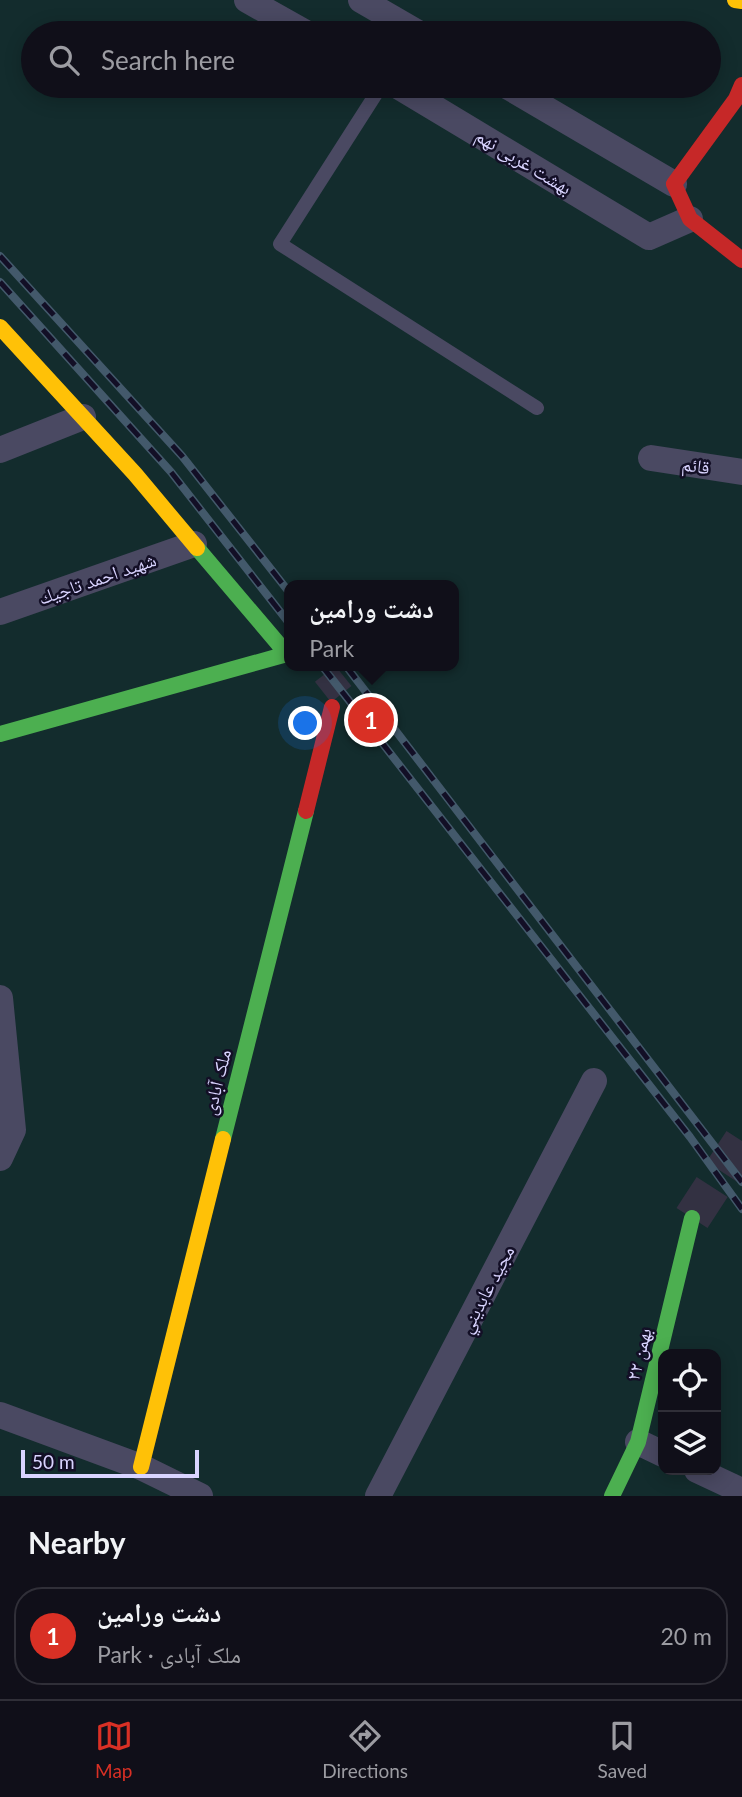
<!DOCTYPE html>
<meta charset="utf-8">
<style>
body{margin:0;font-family:Lato,"Noto Naskh Arabic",sans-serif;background:#191822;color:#f1f3f6}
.controls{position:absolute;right:21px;bottom:21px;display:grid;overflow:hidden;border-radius:14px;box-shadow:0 4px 18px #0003}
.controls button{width:63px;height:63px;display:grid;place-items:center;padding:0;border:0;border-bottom:2px solid #302f38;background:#100f19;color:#f1f3f6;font:35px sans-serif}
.scale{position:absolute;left:21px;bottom:18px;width:178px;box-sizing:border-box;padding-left:7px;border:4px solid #d9d4ff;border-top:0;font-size:19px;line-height:24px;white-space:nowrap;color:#d9d4ff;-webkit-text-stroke:5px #130f26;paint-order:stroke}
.you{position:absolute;left:306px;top:724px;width:24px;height:24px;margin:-18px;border:5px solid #fff;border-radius:50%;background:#1a73e8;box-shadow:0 0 0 10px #1a73e833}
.badge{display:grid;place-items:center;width:46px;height:46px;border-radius:50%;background:#d93025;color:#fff;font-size:23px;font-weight:700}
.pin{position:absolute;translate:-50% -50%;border:4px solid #fff;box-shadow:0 2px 7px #0006}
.popup{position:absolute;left:284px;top:580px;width:175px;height:91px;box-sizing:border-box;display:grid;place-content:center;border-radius:14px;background:#100f19;filter:drop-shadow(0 2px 5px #0005);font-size:23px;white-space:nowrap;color:#9c9ca2}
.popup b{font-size:26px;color:#f1f3f6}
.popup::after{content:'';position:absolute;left:50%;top:100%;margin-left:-14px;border:14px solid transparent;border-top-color:#100f19}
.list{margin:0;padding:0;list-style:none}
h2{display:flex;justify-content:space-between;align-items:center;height:91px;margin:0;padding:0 28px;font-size:30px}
h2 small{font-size:23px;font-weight:400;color:#9c9ca2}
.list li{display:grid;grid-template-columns:46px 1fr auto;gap:21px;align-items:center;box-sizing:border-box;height:98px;margin:0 14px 14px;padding:0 14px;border:2px solid #302f38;border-radius:28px}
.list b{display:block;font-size:26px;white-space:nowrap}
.list p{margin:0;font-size:23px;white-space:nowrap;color:#9c9ca2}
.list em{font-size:23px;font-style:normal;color:#9c9ca2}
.icon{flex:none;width:38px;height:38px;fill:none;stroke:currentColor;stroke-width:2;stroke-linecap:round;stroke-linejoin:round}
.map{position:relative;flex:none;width:742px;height:1496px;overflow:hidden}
.search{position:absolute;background:#100f19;box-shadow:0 4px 18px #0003;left:21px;right:21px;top:21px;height:77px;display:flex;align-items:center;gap:18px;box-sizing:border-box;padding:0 24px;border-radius:38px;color:#9c9ca2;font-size:26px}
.sheet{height:203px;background:#100f19}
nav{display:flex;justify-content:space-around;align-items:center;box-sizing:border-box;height:98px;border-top:2px solid #302f38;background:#100f19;font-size:19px;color:#9c9ca2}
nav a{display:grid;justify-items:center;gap:4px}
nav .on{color:#d93025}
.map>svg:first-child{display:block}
.park{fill:#132c2d;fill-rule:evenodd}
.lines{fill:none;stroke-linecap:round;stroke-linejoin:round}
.street-tunnel{stroke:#333142;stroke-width:26;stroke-dasharray:26 13;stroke-linecap:butt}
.secondary-tunnel{stroke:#333142;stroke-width:37;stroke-dasharray:37 18;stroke-linecap:butt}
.lane{stroke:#4a4962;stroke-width:14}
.street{stroke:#4a4962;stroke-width:26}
.fast{stroke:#4caf50;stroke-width:16}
.slow{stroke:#ffc107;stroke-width:16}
.jam{stroke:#c62828;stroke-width:16}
.rail-casing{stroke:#43596b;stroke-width:8}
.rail{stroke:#130f26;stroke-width:5;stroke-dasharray:16;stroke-linecap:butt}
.labels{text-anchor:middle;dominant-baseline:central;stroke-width:5;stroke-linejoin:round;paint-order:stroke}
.street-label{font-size:19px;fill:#d9d4ff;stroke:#130f26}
</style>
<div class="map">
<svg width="742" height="1496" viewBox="0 0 742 1496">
<rect width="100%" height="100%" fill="#161421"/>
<!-- park -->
<path class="park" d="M0 0H742V1496H0ZM33 33H709V86H33ZM289 585H453V666H289ZM663 1354H716V1470H663Z"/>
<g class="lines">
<!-- street-tunnel -->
<path class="street-tunnel" d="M323 692 347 673"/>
<!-- secondary-tunnel -->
<path class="secondary-tunnel" d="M692 1218 742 1141"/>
<!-- lane -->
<path class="lane" d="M381 86 280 244 537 408"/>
<!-- street -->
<path class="street" d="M247 0 306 33
M361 0 418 33
M398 86 649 237 690 219
M507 86 674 184
M0 450 83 417
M651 458 742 472
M0 612 194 544
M0 998 13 1130 0 1158
M0 1415 141 1467 200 1496
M638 1442 663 1454
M697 1470 742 1491
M378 1496 594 1081"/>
<!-- fast -->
<path class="fast" d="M0 734 287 654 197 548
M223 1139 306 811
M612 1496 638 1442 692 1218"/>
<!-- slow -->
<path class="slow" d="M735 0 742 1
M0 327 135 474 197 548
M141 1467 223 1139"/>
<!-- jam -->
<path class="jam" d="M742 85 736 99 674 184 690 219 742 260
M306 811 332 707"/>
<!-- rail casing -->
<g class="rail-casing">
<path id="rail" d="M0 256 182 456 289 592
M0 282 171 472 289 623
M322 666 690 1137 742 1209
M346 666 742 1182"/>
</g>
<!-- rail -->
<use href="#rail" class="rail"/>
</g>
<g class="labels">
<!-- street labels -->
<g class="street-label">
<text transform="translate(524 161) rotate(31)">بهشت غربی نهم</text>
<text transform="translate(696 465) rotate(9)">قائم</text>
<text transform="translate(97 578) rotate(-19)">شهيد احمد تاجيك</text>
<text transform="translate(216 1082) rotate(-76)">ملک آبادی</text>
<text transform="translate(486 1289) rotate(-62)">مجيد عابديني</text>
<text transform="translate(638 1354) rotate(-76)">۲۲ بهمن</text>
</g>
</g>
</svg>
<div class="controls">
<button><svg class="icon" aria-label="locate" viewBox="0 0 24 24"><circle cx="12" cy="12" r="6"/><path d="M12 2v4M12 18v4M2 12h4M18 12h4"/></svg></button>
<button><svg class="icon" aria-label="layers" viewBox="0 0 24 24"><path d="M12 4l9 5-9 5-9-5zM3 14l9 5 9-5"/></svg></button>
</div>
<div class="scale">50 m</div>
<div class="you"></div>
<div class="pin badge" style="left:371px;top:720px">1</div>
<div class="popup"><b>دشت ورامین</b>Park</div>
<div class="search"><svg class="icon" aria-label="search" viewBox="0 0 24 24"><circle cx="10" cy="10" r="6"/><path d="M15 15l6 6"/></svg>Search here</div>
</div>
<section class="sheet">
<h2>Nearby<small></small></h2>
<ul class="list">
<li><span class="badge">1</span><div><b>دشت ورامین</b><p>Park · ملک آبادی</p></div><em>20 m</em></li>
</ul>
</section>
<nav>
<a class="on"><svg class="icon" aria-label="map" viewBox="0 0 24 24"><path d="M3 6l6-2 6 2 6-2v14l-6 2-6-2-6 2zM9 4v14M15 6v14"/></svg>Map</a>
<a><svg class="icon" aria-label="directions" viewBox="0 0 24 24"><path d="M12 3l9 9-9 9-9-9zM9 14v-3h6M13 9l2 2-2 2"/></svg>Directions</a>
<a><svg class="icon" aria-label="saved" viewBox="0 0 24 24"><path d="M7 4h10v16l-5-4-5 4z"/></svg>Saved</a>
</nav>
